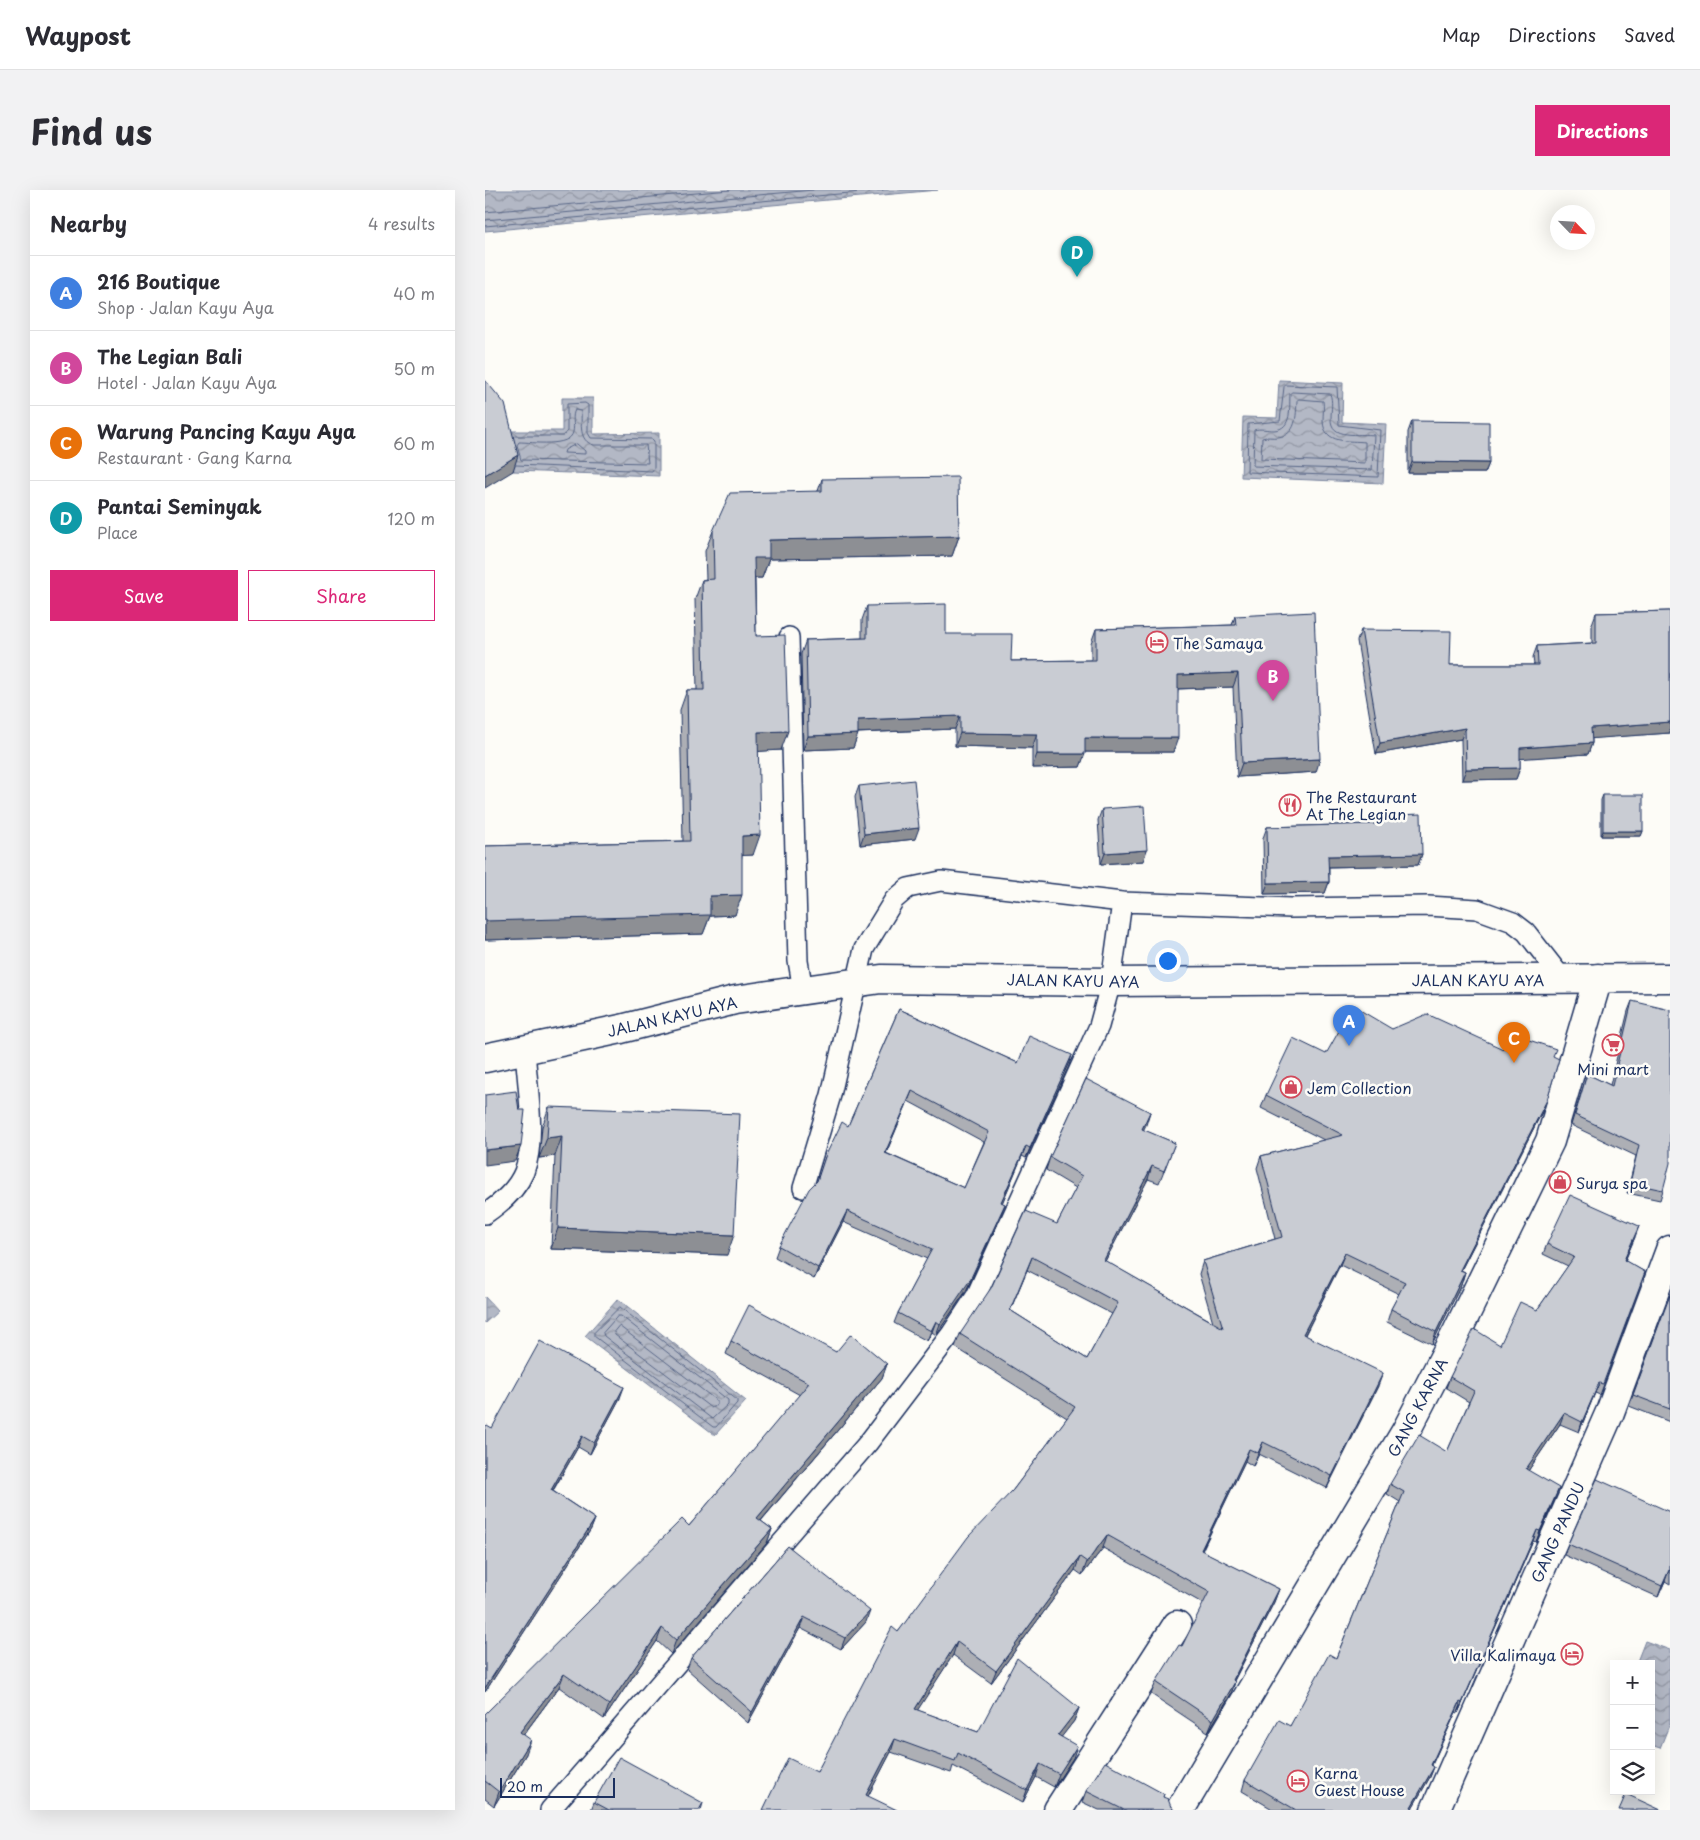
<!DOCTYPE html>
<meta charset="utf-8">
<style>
body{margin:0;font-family:"Playpen Sans",sans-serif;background:#f2f2f3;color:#2b2b33}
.controls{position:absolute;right:15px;bottom:15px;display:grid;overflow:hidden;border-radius:0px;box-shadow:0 5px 20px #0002}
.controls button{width:45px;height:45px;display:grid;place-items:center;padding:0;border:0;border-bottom:1px solid #e1e1e2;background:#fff;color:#2b2b33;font:25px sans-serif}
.compass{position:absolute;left:1065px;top:15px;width:45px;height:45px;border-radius:50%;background:#fff;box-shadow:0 5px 20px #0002;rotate:115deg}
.scale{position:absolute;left:15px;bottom:12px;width:115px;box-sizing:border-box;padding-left:5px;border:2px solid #1b2f5e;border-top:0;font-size:14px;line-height:18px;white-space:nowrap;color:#1b2f5e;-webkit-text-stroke:4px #fdfcf7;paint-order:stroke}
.you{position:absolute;left:682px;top:770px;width:18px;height:18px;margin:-12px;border:4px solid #fff;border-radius:50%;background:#1a73e8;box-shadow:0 0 0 8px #1a73e833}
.badge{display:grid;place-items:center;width:32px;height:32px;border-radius:50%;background:#db2777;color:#fff;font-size:16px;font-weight:700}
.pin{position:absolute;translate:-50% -41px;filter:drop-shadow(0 1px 2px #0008)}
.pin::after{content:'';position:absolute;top:26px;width:18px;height:15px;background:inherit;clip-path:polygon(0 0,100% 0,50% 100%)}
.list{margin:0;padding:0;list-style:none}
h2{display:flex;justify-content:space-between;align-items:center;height:65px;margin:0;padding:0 20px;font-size:21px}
h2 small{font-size:16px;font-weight:400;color:#7c7c81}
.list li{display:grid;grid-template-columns:32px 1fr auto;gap:15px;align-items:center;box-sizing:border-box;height:75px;padding:0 20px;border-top:1px solid #e1e1e2}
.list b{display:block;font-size:19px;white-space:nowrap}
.list p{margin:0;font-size:16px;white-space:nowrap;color:#7c7c81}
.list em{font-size:16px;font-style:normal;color:#7c7c81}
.actions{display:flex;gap:10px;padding:15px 20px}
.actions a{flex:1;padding:11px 0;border:1px solid #db2777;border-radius:0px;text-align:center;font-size:18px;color:#db2777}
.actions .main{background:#db2777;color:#fff}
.icon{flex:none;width:28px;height:28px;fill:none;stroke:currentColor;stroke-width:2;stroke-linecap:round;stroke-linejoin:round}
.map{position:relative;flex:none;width:1185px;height:1620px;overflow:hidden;border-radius:0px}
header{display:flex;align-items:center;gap:30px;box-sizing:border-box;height:70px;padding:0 25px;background:#fff;border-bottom:1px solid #e1e1e2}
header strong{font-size:24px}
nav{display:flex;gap:28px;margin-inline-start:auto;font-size:18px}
.intro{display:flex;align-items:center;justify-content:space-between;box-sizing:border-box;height:120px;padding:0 30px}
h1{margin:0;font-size:35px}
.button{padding:12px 22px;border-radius:0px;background:#db2777;color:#fff;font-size:18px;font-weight:700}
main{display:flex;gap:30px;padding:0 30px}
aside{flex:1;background:#fff;border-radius:0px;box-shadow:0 5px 20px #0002}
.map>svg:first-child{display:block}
.water{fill:url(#water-waves);stroke:#76819c}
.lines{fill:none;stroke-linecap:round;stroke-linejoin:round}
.shore{stroke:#586687;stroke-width:1}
.service-casing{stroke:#1b2f5e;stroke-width:22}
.minor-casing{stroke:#1b2f5e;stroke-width:31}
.secondary-casing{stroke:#1b2f5e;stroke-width:31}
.service{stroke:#fdfcf7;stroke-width:19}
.minor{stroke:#fdfcf7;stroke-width:28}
.secondary{stroke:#fdfcf7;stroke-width:28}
.wall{fill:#adafb5;stroke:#1b2f5e;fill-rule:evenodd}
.shaded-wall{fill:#8d8f94;stroke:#1b2f5e}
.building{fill:#c9ccd3;stroke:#1b2f5e;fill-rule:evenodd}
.labels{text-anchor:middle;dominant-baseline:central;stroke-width:5;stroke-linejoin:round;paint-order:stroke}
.poi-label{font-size:15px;fill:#1b2f5e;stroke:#fdfcf7;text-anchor:start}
.street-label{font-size:15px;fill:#1b2f5e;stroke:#fdfcf7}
</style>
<header>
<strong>Waypost</strong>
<nav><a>Map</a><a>Directions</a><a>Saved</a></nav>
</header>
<div class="intro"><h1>Find us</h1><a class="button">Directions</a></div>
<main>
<aside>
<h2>Nearby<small>4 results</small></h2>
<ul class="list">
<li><span class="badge" style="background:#3f7fe0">A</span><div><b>216 Boutique</b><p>Shop · Jalan Kayu Aya</p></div><em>40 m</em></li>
<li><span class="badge" style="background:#d1479c">B</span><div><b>The Legian Bali</b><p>Hotel · Jalan Kayu Aya</p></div><em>50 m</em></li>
<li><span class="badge" style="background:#e8710a">C</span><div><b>Warung Pancing Kayu Aya</b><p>Restaurant · Gang Karna</p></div><em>60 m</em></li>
<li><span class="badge" style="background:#0f9aa8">D</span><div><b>Pantai Seminyak</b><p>Place</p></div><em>120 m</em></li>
</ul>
<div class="actions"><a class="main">Save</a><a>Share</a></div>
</aside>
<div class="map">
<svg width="1185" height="1620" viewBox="0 0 1185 1620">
<defs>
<pattern id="water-waves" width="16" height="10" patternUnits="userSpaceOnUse" patternTransform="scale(1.25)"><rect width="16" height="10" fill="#b3b8c5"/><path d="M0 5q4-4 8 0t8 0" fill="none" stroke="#9196a3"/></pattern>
</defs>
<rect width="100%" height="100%" fill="#fdfcf7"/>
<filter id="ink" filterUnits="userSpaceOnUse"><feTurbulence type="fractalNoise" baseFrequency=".02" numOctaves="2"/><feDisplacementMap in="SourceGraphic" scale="10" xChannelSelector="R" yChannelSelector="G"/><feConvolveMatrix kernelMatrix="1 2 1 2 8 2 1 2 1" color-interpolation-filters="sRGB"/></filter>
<g filter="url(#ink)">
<!-- water -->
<path class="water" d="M0 0H453L0 41Z
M794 190 858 193 857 232 901 234 898 293 756 287 758 227 792 228Z
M77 208H108V244L174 243V286L27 281 17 241H77Z
M0 1107 13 1121 0 1133Z
M133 1109 261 1211 230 1245 100 1146Z
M1160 1451 1185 1460V1533L1175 1558 1166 1555V1474H1151Z"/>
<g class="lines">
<!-- shore -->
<path class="shore" d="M0 22 245 0
M0 30 328 0
M0 36 398 0
M801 195 852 197 854 235 895 240 893 287 762 282 763 234 795 231 799 197Z
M807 202 845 204C848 211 846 220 846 228 845 250 874 243 889 245L887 280 768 276 769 240C775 238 782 240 789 240 808 239 804 217 805 204Z
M814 209 838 211C839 217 838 224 838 231 839 255 865 250 880 252V273L776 269 777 248C782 246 787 248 793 247 812 245 811 226 812 211Z
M90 220 96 221C97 234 93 251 109 255H161L163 273 36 270 32 255 34 252C47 252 85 258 88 242 90 235 86 226 90 220Z
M30 246H78L82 241V214L100 213 103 215V243L106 248 167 249 169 251V278L167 281 31 275
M92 254 100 261V264L79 263 80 260Z
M135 1117 252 1210V1213L231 1237H228L109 1146V1143Z
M133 1126H136L243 1210V1214L227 1229 119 1146 118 1143Z
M134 1136 232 1211V1215L226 1218 130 1145 129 1142Z"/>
<!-- service casing -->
<g class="service-casing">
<path id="service" d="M304 447 313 771 318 800
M318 998 346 905 379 759 409 710 423 698 456 691 637 712 806 718 943 716 992 719 1028 732 1041 742 1077 788
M0 1024C15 1014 32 999 39 982 52 948 42 896 40 859
M65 1620 383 1253 466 1144 491 1106 614 836 626 792 637 712"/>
</g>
<!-- minor casing -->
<g class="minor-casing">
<path id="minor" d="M573 1620 692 1435
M695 1620 921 1241 972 1142 1065 951 1113 788
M950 1620 1125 1222 1185 1060"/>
</g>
<!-- secondary casing -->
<g class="secondary-casing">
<path id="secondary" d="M0 868 136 839 250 810 396 789 626 792 1185 788"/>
</g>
<!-- service -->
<use href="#service" class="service"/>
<!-- minor -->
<use href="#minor" class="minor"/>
<!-- secondary -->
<use href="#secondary" class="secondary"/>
</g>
<!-- wall -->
<path class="wall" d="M927 231 1004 273 1000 283H923V242Z
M337 289 474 346 467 366 284 369 277 388H270L271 446 296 560 273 561 268 665H257L250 725 225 726 218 744 0 750V656L198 651 195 520 202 500H212L210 409 217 390 221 389 220 361 228 341 333 301Z
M382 416 461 444 526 471 606 470V453L611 439 747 435 750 426 831 582 752 587 748 497 693 499 688 562H600L595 577 547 578V558L470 556V539L373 543 368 558 318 560 316 464 321 450 377 448V430Z
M1185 421V543L1107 548V553L1103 564 1035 568V578L1031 589 977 590 976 549 891 564 872 451 876 440 965 475H1049L1048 467 1052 456 1107 453V434L1111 423Z
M374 596 430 649 375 655 370 607Z
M1118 605 1158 641 1156 646H1116V610Z
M617 619 658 671 616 674 613 630Z
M890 626 937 664 933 675 844 677V692L840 703 779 704 778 648 782 637 887 634Z
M1147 811 1178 1000 1175 1010 1142 1003 1151 966 1086 935 1102 884 1125 895 1143 821Z
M414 819 533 873 584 876 541 968 537 966 517 1013 520 1014 516 1024 481 1101 451 1145 447 1142 442 1151 409 1133 413 1123 442 1069 358 1032 329 1089 290 1067 294 1056 332 992 340 967 363 936ZM423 911 499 952 479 998 401 963Z
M907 839 1018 859 1068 866 1057 922 976 1080 980 1082 976 1095 947 1154 902 1132 906 1119 914 1104 855 1075 820 1145 893 1196 842 1298 774 1264 768 1276 760 1271 717 1361 794 1399 789 1412 749 1491 750 1492 746 1504 723 1542 666 1504 671 1492 697 1456 719 1414 618 1358 597 1385 590 1380 506 1493 468 1465 432 1520 493 1542 594 1518 589 1531 576 1547 588 1568 569 1597 551 1587 538 1612 468 1576 466 1583 406 1562 383 1606 332 1582 413 1442 528 1300 582 1228 470 1157 475 1144 572 1034 591 998 561 980 565 967 665 922 658 940 690 953 674 993 663 989 620 1071 728 1132 714 1084 718 1071 790 1049 772 978 776 966 839 950 776 918 781 905 841 864ZM542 1080 627 1124 602 1169 525 1120Z
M64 917 242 1065 66 1059 70 966 54 968 57 937Z
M1150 1047 1140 1071 1160 1082 1115 1205 1110 1203 1094 1242 1075 1234 1043 1281 1070 1308 1051 1352 1048 1351 973 1523 971 1522 947 1575 949 1577 945 1587 927 1618 929 1620H789L757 1601 760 1590 805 1536 851 1468 915 1312 902 1304 905 1294 962 1262 984 1212 961 1198 965 1187 1015 1155 1052 1120 1083 1076 1058 1064 1062 1054Z
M1185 1105V1232L1144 1216Z
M246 1151 351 1162 402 1174 397 1188 276 1331 287 1339 282 1353 186 1464 172 1451 119 1529 74 1497 39 1544 41 1564 9 1616 0 1609V1524L204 1336 315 1205 241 1164Z
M135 1208 105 1264 93 1257 68 1301 110 1329 106 1339 0 1502V1237L7 1238Z
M1185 1322V1394L1180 1391 1173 1407 1079 1365 1083 1354Z
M303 1356 381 1432 356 1459 315 1438 263 1533 202 1479 206 1468Z
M601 1601 679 1604 678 1607 689 1620H614L597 1612Z
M109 1612 218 1613 216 1620H106Z"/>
<!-- shaded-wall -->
<path class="shaded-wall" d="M33 265 28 281 0 298V285Z
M927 272 1004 273 1000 283H923Z
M474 346 467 366 284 369 277 388H262L269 368 284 350Z
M753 483 748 497 688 499 693 485Z
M475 526 470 539 368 543 373 530Z
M1185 532V543L1102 549 1106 538Z
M980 538 976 549 891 564 895 553Z
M303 541 296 560 266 562 273 542Z
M475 543 552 544 547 558 470 556Z
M373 544 368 558 318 560 323 546Z
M600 548H693L688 562H595Z
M1107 553 1103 564 1031 569 1035 558Z
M552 564H600L595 577 547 578Z
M835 569 831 582 752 587 757 573Z
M1035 578 1031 589 977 590 981 579Z
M434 638 430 649 375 655 379 644Z
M1118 641H1158L1156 646H1116Z
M275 645 268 665 249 666 257 646Z
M662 660 658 671 616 674 620 663Z
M937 664 933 675 839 677 843 666Z
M844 692 840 703 779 704 783 693Z
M257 705 250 725 225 726 218 744 0 750V731L225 706Z
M587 865 584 876 541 968 545 958Z
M427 901 423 911 397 973 400 963Z
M1062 910 1057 922 970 1092 975 1080Z
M665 922 661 935 652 952 657 939Z
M77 946 70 966 54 968 62 948Z
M36 956 30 971 0 975V960Z
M541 956 537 966 513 1023 516 1012Z
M667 976 663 989 614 1083 619 1070Z
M520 1014 516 1024 481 1101 451 1145 455 1134Z
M362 1021 358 1032 329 1089 333 1078Z
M1154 1036 1150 1047 1135 1081 1139 1070Z
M73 1038 249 1045 242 1065 66 1059Z
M860 1063 855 1075 814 1156 818 1144Z
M547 1067 542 1080 520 1133 525 1120Z
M980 1082 976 1095 947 1154 951 1142Z
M451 1131 447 1142 442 1151 446 1141Z
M402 1174 397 1188 267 1341 272 1328Z
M898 1183 893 1196 842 1298 847 1286Z
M1114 1193 1110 1203 1094 1242 1097 1232Z
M139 1197 135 1208 105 1264 109 1253Z
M1079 1223 1075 1234 1037 1290 1041 1279Z
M97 1246 93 1257 62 1310 66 1300Z
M778 1252 774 1264 768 1276 773 1263Z
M764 1259 760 1271 711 1372 716 1360Z
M1074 1298 1070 1308 1051 1352 1055 1341Z
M110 1329 106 1339 0 1502V1498Z
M287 1339 282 1353 186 1464 191 1450Z
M1052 1340 1048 1351 973 1523 977 1513Z
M622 1345 618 1358 597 1385 602 1372Z
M595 1367 590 1380 506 1493 511 1481Z
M1184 1380 1180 1391 1173 1407 1177 1396Z
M794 1399 789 1412 743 1502 748 1490Z
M385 1421 381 1432 356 1459 360 1448Z
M319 1427 315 1438 263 1533 267 1522Z
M177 1438 172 1451 119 1529 124 1515Z
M472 1452 468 1465 425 1532 430 1519Z
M79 1484 74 1497 30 1556 35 1542Z
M750 1492 746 1504 723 1542 728 1530Z
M975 1512 971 1522 942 1585 946 1575Z
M594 1518 589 1531 568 1558 573 1545Z
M410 1549 406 1562 377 1618 381 1605Z
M46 1550 41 1564 9 1616 14 1602Z
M592 1556 588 1568 569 1597 574 1584Z
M555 1574 551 1587 538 1612 542 1600Z
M949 1577 945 1587 926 1620V1617Z"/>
<!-- building -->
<path class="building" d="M0 190 20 214 33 265 0 285Z
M927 231 1004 232V273L927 272Z
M473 287 474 346 284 350V368H269L271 446 300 445 303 541 273 542 275 645 257 646V705L225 706V725L0 731V656L205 651 202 500H219L217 390 229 389 228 341 245 303 337 301V289Z
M461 414V444H527L526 471 611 470V439L751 435 750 426 829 422 835 569 757 573 753 483 693 485V548H600V564H552V544L475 543V526L373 530V544L323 546 321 450 382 448V416Z
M1185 421V532L1106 538 1107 553 1035 558V578L981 579 980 538 895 553 876 440 966 441 965 475H1053L1052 456 1111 453V423Z
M429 590 434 638 379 644 374 596Z
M1118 605H1158V641H1118Z
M659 616 662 660 620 663 617 619Z
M936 624 937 664 843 666 844 692 783 693 782 637 890 634V626Z
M1147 811 1185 820V973L1178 1000 1145 993 1154 955 1090 925 1102 884 1127 896Z
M868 816 907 839 942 824 1018 859 1023 843 1071 859 1068 866 1074 869 1062 910 975 1080 980 1082 951 1142 906 1119 920 1092 860 1063 818 1144 898 1183 847 1286 778 1252 773 1263 764 1259 716 1360 794 1399 748 1490 750 1492 728 1530 671 1492 694 1455 697 1456 724 1402 622 1345 602 1372 595 1367 511 1481 472 1452 430 1519 493 1542 532 1468 594 1518 573 1545 592 1556 574 1584 555 1574 542 1600 473 1563 470 1571 410 1549 381 1605 412 1620H278L303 1568 332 1582 407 1437 413 1442 483 1347 528 1300 590 1217 475 1144 506 1098 541 1021 572 1034 597 986 565 967 601 889 665 922 657 939 690 953 679 981 667 976 619 1070 738 1138 718 1071 797 1047 776 966 858 945 781 905 808 848 841 864ZM547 1067 633 1113 602 1169 525 1120Z
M414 819 533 873 544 846 587 865 545 958 541 956 516 1012 520 1014 485 1090 455 1134 451 1131 446 1141 413 1123 447 1059 362 1021 333 1078 294 1056 324 999 332 991 340 967 357 932 363 936ZM427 901 504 942 479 998 400 963Z
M31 901 34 920H40L36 956 0 960V905Z
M64 917 255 924 249 1045 73 1038 77 946 62 948Z
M1085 1005 1154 1036 1139 1070 1160 1082 1118 1194 1114 1193 1097 1232 1079 1223 1041 1279 1074 1298 1055 1341 1052 1340 977 1513 975 1512 946 1575 949 1577 926 1617 929 1619V1620H811L760 1590 794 1530 805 1536 844 1464 851 1468 919 1302 905 1294 934 1245 962 1262 989 1201 965 1187 989 1139 1015 1155 1035 1112 1052 1120 1089 1067 1062 1054Z
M1185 1105V1219L1148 1205Z
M264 1115 351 1162 366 1144 402 1174 272 1328 287 1339 191 1450 177 1438 124 1515 79 1484 35 1542 46 1550 14 1602 0 1591V1524L197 1329 204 1336 324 1193 246 1151Z
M55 1151 139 1197 109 1253 97 1246 66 1300 110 1329 0 1498V1237L2 1235 7 1238Z
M1112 1289 1185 1322V1381L1184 1380 1177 1396 1083 1354Z
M303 1356 385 1421 360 1448 319 1427 267 1522 206 1468Z
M134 1567 218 1613 214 1620H124L109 1612Z
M620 1572 679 1604 678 1607 683 1609 686 1617 689 1620H639L601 1601Z
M1141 1604 1176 1620H1134Z"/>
</g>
<!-- icons -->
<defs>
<g id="hotel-ring" transform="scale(1.125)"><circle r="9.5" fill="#fdfcf7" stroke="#d1495b" stroke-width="1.5"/><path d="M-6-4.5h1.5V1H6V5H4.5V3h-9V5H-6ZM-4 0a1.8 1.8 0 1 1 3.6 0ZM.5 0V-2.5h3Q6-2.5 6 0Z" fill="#d1495b"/></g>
<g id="restaurant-ring" transform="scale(1.125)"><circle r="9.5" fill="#fdfcf7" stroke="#d1495b" stroke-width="1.5"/><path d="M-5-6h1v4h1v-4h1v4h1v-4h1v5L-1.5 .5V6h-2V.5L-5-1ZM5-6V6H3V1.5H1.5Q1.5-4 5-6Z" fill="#d1495b"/></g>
<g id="supermarket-ring" transform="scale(1.125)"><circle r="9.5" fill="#fdfcf7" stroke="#d1495b" stroke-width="1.5"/><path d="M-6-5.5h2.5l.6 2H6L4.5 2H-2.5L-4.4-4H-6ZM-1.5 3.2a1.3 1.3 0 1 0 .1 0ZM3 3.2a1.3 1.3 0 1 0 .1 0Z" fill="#d1495b"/></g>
<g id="shop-ring" transform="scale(1.125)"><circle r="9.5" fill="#fdfcf7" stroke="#d1495b" stroke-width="1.5"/><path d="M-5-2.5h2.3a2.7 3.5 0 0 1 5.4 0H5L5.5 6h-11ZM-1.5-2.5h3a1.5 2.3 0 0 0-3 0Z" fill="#d1495b"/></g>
</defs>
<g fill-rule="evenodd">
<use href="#hotel-ring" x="672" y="452"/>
<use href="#restaurant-ring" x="805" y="615"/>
<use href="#supermarket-ring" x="1128" y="855"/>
<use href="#shop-ring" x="806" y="897"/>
<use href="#shop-ring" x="1075" y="992"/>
<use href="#hotel-ring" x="1087" y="1464"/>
<use href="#hotel-ring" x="813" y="1591"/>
</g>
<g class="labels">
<!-- poi labels -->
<g class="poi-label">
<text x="688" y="452">The Samaya</text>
<text x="821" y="606">The Restaurant<tspan x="821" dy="17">At The Legian</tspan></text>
<text x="1128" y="878" text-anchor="middle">Mini mart</text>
<text x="822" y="897">Jem Collection</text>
<text x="1091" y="992">Surya spa</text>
<text x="1071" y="1464" text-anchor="end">Villa Kalimaya</text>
<text x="829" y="1582">Karna<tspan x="829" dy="17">Guest House</tspan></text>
</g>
<!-- street labels -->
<g class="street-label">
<text x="993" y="789">JALAN KAYU AYA</text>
<text transform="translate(588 790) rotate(1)">JALAN KAYU AYA</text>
<text transform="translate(187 826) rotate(-13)">JALAN KAYU AYA</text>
<text transform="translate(932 1217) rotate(-62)">GANG KARNA</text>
<text transform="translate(1072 1342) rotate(-66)">GANG PANDU</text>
</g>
</g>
</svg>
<div class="controls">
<button>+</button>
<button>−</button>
<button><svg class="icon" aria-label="layers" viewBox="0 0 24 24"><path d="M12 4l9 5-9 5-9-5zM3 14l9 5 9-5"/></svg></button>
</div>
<svg class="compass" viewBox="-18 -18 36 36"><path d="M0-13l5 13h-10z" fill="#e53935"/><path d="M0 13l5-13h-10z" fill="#7c7c81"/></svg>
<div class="scale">20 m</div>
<div class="you"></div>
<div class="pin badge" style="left:864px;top:856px;background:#3f7fe0">A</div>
<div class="pin badge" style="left:788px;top:511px;background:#d1479c">B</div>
<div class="pin badge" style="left:1029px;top:873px;background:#e8710a">C</div>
<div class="pin badge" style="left:592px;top:87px;background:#0f9aa8">D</div>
</div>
</main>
